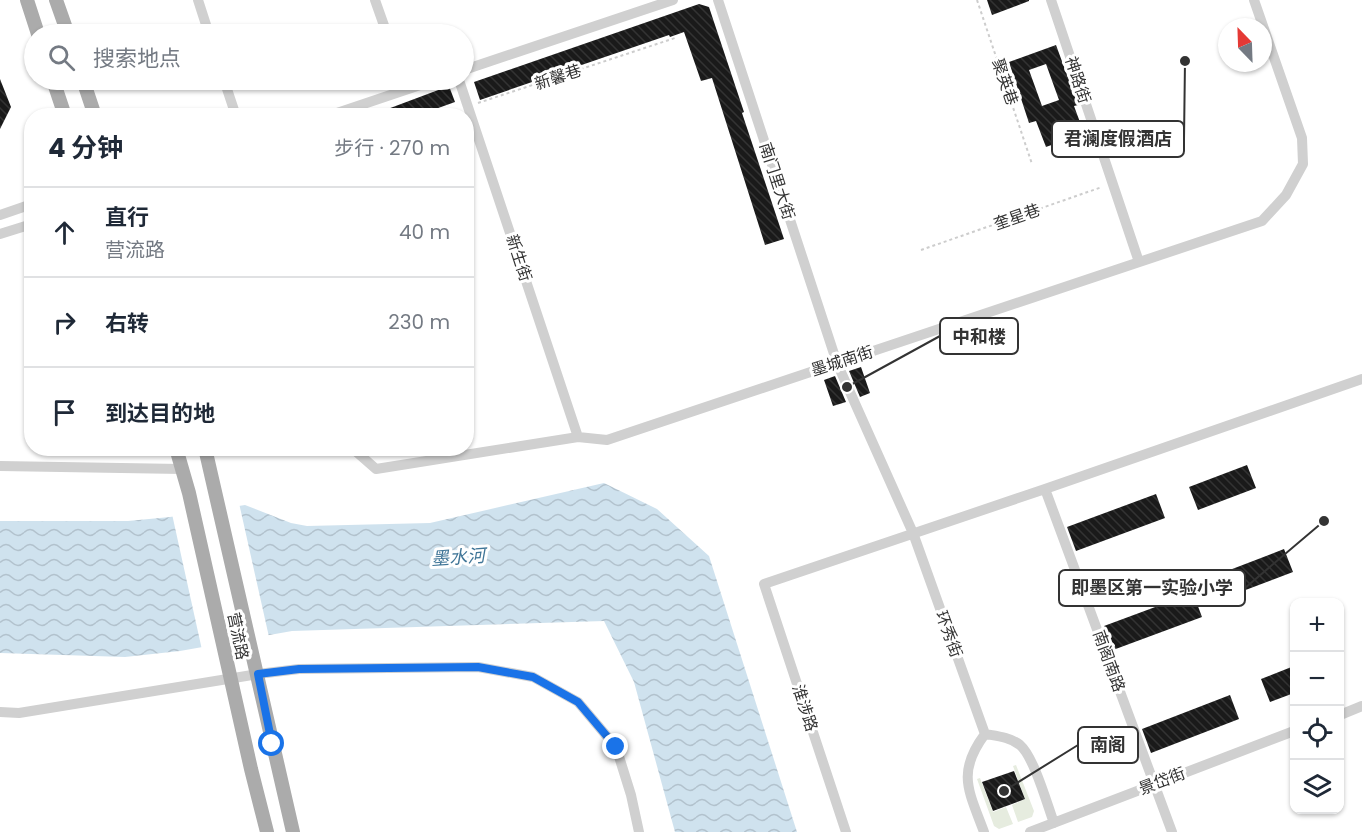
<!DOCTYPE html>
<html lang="zh">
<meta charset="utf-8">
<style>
body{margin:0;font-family:Poppins,"Noto Sans SC",sans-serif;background:#f2f2f3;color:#1f2937}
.controls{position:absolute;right:18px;bottom:18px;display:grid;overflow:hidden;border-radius:12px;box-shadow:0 2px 4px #0004}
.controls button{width:54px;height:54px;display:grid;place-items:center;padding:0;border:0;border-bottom:2px solid #e0e1e3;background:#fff;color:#1f2937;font:30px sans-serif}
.compass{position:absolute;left:1218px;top:18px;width:54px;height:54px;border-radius:50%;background:#fff;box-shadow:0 2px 4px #0004;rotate:337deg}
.stop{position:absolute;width:18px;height:18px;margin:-14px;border:4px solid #1a73e8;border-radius:50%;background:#fff}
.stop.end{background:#1a73e8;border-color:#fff;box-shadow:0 2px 6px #0008}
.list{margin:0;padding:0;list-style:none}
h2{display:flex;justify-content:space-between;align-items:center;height:78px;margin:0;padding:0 24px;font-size:26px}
h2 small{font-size:20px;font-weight:400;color:#747a83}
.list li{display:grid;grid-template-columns:39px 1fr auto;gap:18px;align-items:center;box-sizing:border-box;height:90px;padding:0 24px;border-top:2px solid #e0e1e3}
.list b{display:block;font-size:22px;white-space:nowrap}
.list p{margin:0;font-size:20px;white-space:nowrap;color:#747a83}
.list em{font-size:20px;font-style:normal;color:#747a83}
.icon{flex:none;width:33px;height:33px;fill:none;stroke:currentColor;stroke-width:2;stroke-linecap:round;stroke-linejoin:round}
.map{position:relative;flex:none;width:1362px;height:832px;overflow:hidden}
.search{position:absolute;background:#fff;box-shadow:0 2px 4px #0004;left:24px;top:24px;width:450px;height:66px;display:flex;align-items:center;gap:15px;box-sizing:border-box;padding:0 21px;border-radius:33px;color:#747a83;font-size:22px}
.panel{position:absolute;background:#fff;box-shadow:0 2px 4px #0004;left:24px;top:108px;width:450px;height:348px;border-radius:24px}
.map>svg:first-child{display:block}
.grass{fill:#e6ecdf}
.water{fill:url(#water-waves)}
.pier{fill:#fff}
.building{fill:url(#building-back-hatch);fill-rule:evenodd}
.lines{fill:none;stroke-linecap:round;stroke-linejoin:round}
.path{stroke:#cdcdcd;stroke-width:2;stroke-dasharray:3 3;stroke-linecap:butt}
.minor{stroke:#d0d0d0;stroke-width:10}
.major{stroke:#ababab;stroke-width:14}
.route{stroke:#1a73e8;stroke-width:8}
.labels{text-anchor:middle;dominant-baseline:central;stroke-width:6;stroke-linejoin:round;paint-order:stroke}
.street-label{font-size:16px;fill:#333;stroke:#fff}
.water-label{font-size:18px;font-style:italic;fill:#3f7597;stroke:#fff}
.leader{fill:none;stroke:#333;stroke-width:2}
.callout-dot{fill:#333;stroke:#fff;stroke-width:2}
.callout{fill:#fff;stroke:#333;stroke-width:2}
.callout-label{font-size:18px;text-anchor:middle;font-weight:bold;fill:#333}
</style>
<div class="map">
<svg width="1362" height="832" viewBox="0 0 1362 832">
<defs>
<pattern id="water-waves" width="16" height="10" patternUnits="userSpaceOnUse" patternTransform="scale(1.5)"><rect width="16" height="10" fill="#cfe2ee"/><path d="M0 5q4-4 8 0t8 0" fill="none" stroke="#b2c2cd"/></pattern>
<pattern id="building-back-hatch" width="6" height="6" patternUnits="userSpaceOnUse" patternTransform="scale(1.5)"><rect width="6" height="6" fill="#1a1a1a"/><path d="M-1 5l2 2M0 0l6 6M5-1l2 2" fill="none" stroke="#333"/></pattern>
</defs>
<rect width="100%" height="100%" fill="#fff"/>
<!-- grass -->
<path class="grass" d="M1016 765 1034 811 1032 817 1018 822 1012 805 1025 799 1013 766Z
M980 778 993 812 1006 807 1013 824 999 829 994 826 977 779Z"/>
<!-- water -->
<path class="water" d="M604 483 657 509 709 556 797 832H675L634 682 604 621 292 631 180 651 125 657 0 653V521H128L170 517 245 505 291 523 307 526 430 523Z"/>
<!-- pier -->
<path class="pier" d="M239 503 269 637 202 650 172 514Z"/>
<!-- building -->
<path class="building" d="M987 0H1029V1L992 15Z
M699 4 709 7 744 112 742 113 784 239 765 245 712 78 701 81 684 32 670 37 669 35 480 100 474 82Z
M1056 45 1078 105 1074 106 1084 133 1046 147 1036 121 1029 123 1009 62ZM1046 64 1059 100 1042 106 1029 70Z
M0 79 11 107 0 129Z
M449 86 455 102 416 116H369Z
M861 367 870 393 860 397 849 371Z
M835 376 846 402 833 406 824 380Z
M1247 465 1256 488 1198 510 1189 487Z
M1156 494 1165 518 1076 551 1067 527Z
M1284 549 1293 572 1235 594 1227 571Z
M1193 593 1202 617 1113 650 1104 626Z
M1294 666V693L1270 702 1261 679Z
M1230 695 1239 719 1151 753 1142 729Z
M1014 771 1025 799 993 811 982 782Z"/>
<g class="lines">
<!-- path -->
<path class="path" d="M977 0 1032 164
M478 103 675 38
M441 116 458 110
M921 250 1102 187"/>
<!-- minor -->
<path class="minor" d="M198 0 209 34
M375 0 387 34
M718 0 837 363 913 533 985 734
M1051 0 1139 262
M464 70 673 0
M224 80 236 116
M459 80 578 437
M328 116 435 80
M0 215 32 204
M0 234 32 224
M352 448 376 469 578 437 607 440 1262 221 1286 195 1303 164 1302 138 1254 0
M0 466 182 469
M1045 489 1172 832
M0 712 19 713 258 674 299 669 478 667 533 677 578 702 616 747 631 795 639 832
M1340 715 1362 706
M846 832 764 584 1045 489 1362 379
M984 832C969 791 956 773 985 734 996 736 1010 737 1020 745 1034 757 1047 804 1054 823
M1030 832 1294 731"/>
<!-- major -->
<path class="major" d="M27 0 38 34
M56 0 68 34
M53 80 65 116
M83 80 95 116
M176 448 189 493 251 769 267 832
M205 448 293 832"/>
</g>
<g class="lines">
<!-- route -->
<path class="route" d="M272 744 258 674 299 669 478 667 533 677 578 702 616 747"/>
</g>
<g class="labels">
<!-- street labels -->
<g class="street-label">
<text transform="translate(558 77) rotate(-18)">新馨巷</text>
<text transform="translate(1078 80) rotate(72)">神路街</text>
<text transform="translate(1005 82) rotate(71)">聚英巷</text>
<text transform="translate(777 181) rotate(72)">南门里大街</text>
<text transform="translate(1017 217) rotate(-19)">奎星巷</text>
<text transform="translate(519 258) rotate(72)">新生街</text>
<text transform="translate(842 361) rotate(-18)">墨城南街</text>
<text transform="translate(949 634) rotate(70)">环秀街</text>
<text transform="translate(238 636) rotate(78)">营流路</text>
<text transform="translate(1109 661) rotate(70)">南阁南路</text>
<text transform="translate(805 708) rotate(72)">淮涉路</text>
<text transform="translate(1162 781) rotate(-21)">景岱街</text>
</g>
<!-- water labels -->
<g class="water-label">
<text transform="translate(458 557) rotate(-4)">墨水河</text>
</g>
</g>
<!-- callouts -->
<path class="leader" d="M1185 61L1184 139M847 387L940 336M1324 521L1245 588M1004 791L1078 745"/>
<g class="callout-dot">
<circle cx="1185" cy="61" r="6"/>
<circle cx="847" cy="387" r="6"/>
<circle cx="1324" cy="521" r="6"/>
<circle cx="1004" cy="791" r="6"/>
</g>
<g class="callout">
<rect x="1052" y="121" width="132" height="36" rx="6"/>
<rect x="940" y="318" width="78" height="36" rx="6"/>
<rect x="1059" y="570" width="186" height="36" rx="6"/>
<rect x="1078" y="727" width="60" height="36" rx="6"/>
</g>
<g class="callout-label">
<text x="1118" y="145">君澜度假酒店</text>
<text x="979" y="343">中和楼</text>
<text x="1152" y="594">即墨区第一实验小学</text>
<text x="1108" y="751">南阁</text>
</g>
</svg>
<div class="controls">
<button>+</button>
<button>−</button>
<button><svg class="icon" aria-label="locate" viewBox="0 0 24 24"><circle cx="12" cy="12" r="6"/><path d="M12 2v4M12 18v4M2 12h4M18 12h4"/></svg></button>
<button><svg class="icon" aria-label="layers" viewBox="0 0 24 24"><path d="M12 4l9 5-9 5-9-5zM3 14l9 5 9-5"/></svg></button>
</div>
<svg class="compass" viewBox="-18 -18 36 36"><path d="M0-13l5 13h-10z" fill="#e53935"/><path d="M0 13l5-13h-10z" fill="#747a83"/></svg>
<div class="stop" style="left:272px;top:744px"></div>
<div class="stop end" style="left:616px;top:747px"></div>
<div class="search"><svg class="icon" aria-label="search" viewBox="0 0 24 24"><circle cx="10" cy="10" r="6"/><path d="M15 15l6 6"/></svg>搜索地点</div>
<section class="panel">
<h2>4 分钟<small>步行 · 270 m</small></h2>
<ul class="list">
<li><svg class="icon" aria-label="ahead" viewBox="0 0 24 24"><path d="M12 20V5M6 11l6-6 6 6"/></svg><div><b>直行</b><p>营流路</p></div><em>40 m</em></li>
<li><svg class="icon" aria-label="right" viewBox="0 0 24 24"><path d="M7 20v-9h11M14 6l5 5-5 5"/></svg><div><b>右转</b></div><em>230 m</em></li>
<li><svg class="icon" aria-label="arrive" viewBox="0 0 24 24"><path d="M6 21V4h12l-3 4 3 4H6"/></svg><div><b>到达目的地</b></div></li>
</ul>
</section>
</div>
